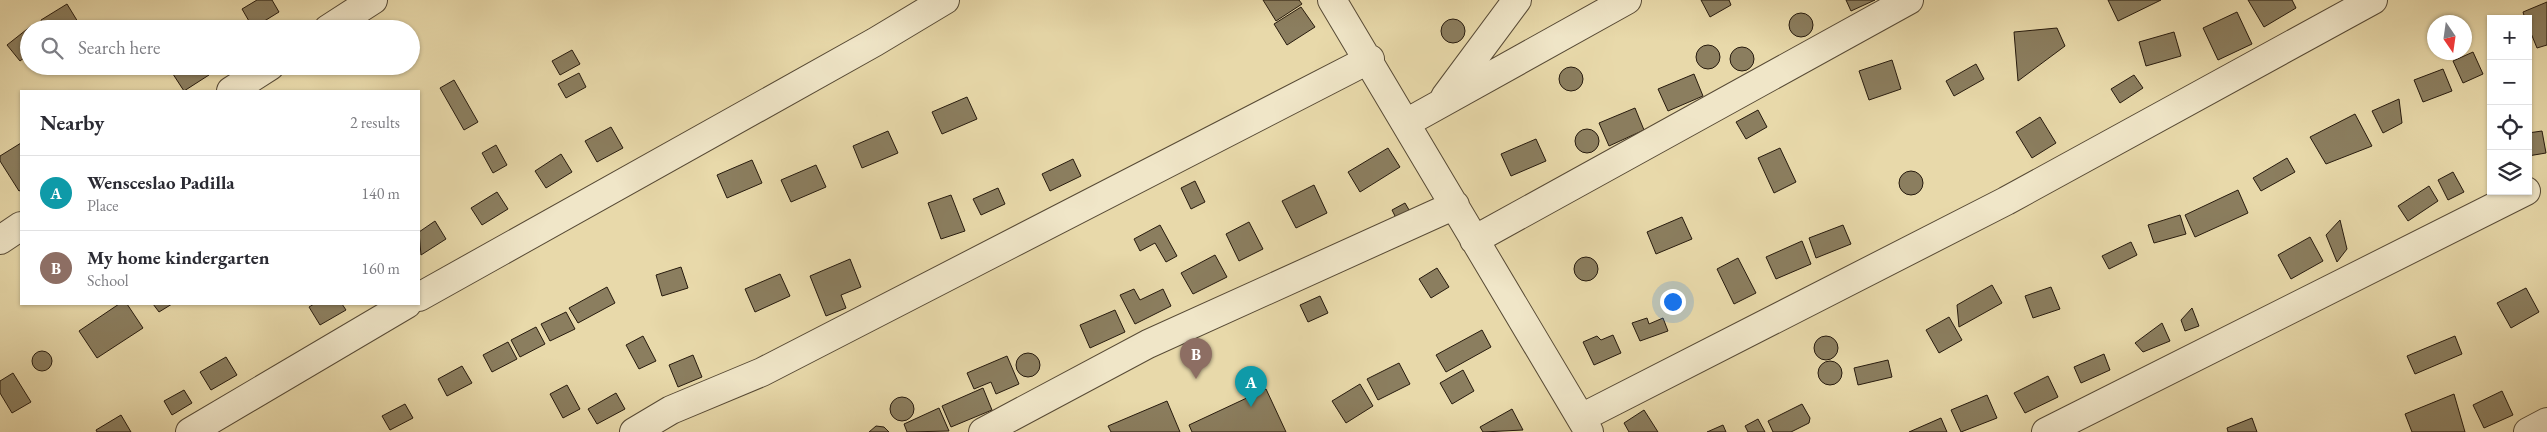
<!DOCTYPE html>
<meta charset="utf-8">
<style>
body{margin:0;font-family:"EB Garamond",serif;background:#f2f2f3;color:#2b2b33}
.controls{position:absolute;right:15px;top:15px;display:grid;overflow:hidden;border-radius:0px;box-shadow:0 1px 4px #0004}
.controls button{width:45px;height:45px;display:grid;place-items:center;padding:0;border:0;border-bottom:1px solid #e1e1e2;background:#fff;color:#2b2b33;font:25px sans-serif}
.compass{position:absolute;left:2427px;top:15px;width:45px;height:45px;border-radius:50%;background:#fff;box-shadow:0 1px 4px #0004;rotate:167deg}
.you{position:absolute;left:1672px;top:301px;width:18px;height:18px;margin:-12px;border:4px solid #fff;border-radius:50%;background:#1a73e8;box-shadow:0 0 0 8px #1a73e833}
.badge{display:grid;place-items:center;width:32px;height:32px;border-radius:50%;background:#db2777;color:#fff;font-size:16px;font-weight:700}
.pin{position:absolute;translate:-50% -41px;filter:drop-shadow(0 1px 2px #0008)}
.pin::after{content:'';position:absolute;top:26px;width:18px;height:15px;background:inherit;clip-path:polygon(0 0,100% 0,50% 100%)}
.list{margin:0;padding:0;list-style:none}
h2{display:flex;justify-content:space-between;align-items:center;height:65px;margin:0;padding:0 20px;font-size:21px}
h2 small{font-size:16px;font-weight:400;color:#7c7c81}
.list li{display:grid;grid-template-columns:32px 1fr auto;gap:15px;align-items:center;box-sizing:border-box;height:75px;padding:0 20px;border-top:1px solid #e1e1e2}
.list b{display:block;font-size:19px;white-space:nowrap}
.list p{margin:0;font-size:16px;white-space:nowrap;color:#7c7c81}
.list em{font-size:16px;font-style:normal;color:#7c7c81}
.icon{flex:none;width:28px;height:28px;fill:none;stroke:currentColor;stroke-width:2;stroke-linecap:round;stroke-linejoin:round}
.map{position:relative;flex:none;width:2547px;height:432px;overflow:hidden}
.search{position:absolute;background:#fff;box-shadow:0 1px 4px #0004;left:20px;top:20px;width:400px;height:55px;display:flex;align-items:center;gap:12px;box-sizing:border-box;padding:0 18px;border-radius:28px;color:#7c7c81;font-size:19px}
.panel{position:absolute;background:#fff;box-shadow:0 1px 4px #0004;left:20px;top:90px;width:400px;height:215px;border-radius:0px}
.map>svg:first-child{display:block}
.building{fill:#8b7e5f;stroke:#271b0e}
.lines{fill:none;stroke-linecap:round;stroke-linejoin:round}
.minor-casing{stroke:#574a35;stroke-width:30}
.minor{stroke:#f0e6c8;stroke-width:28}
</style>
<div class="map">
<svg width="2547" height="432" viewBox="0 0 2547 432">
<rect width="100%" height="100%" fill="#e8d9aa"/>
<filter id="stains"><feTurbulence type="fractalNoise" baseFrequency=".004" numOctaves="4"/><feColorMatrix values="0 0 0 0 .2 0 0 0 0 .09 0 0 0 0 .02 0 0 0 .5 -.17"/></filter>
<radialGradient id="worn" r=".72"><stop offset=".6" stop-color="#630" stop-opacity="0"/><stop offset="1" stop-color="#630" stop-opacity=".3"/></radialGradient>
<!-- building -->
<path class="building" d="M257 0H272L279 12 253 28 242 9Z
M1263 0H1299L1302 4 1276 21Z
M1701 0H1729L1731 5 1710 17Z
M1846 0H1875L1851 11Z
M2108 0H2161L2118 21Z
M2248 0H2292L2296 8 2264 27Z
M2547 2V45L2537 48 2528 26V19H2525L2523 12Z
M67 4 78 22 68 29H46L41 20Z
M1301 7 1315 27 1287 45 1274 24Z
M2237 12 2252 44 2218 60 2203 28Z
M1789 25a12 12 0 1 1 24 0a12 12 0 1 1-24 0Z
M1441 31a12 12 0 1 1 24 0a12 12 0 1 1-24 0Z
M31 26 33 29H29V54L20 61 7 45Z
M2057 28 2065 46 2018 81 2014 32Z
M2174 32 2181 56 2146 66 2139 42Z
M1696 57a12 12 0 1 1 24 0a12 12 0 1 1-24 0Z
M1730 59a12 12 0 1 1 24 0a12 12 0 1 1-24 0Z
M572 50 580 64 560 75 552 61Z
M2473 52 2483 74 2463 83 2453 61Z
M1892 60 1901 89 1869 100 1859 71Z
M1976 64 1984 79 1954 96 1946 81Z
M172 66H203L209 75 184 91 169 68Z
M1559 79a12 12 0 1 1 24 0a12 12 0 1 1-24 0Z
M2443 69 2452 91 2423 102 2414 80Z
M579 73 586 87 566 98 558 84Z
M1694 74 1703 96 1668 111 1658 89Z
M2134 75 2143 88 2120 103 2111 89Z
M454 80 478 122 464 130 440 88Z
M967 97 977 119 942 134 932 112Z
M2399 99 2402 123 2383 133 2372 111Z
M1635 108 1644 130 1609 146 1599 123Z
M1758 110 1767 127 1746 139 1736 122Z
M2355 114 2372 146 2326 164 2310 137Z
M2040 117 2056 143 2032 158 2016 132Z
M611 127 623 148 597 162 585 141Z
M1575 141a12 12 0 1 1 24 0a12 12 0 1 1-24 0Z
M888 131 898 153 862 168 853 146Z
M2542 131 2546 153 2528 156V133Z
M1536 139 1546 161 1511 176 1501 154Z
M21 143V190L19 191 0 161V156Z
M496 145 507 165 493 173 482 153Z
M1388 148 1400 167 1360 192 1348 172Z
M1780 148 1796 182 1774 193 1758 158Z
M561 154 572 172 546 188 535 171Z
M2287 158 2295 172 2261 191 2253 178Z
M1073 159 1081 176 1050 191 1042 174Z
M752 160 762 183 727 198 717 175Z
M816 165 826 187 791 202 781 180Z
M1899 183a12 12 0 1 1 24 0a12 12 0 1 1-24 0Z
M2453 172 2464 192 2448 200 2438 180Z
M1195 181 1205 202 1191 209 1181 188Z
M1314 185 1327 213 1296 228 1282 201Z
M2429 186 2438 201 2408 221 2398 206Z
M998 188 1005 204 981 215 973 199Z
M2238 190 2248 213 2195 237 2185 215Z
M497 192 508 209 482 225 471 208Z
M951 195 965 231 941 239 928 203Z
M1405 203 1412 215 1398 222 1392 210Z
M2180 215 2186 234 2154 243 2148 225Z
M1682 217 1692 239 1656 254 1647 232Z
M2340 220 2347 249 2337 262 2326 235Z
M435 221 446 239 421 255 419 232Z
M1249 222 1263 249 1239 261 1226 234Z
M1160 225 1177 256 1166 262 1155 243 1140 251 1134 239Z
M1843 225 1851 244 1816 258 1809 238Z
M2310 237 2323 261 2291 279 2278 255Z
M1802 241 1811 264 1776 279 1766 257Z
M2131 242 2137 255 2109 269 2102 256Z
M1215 255 1227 277 1193 294 1181 273Z
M1574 269a12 12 0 1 1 24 0a12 12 0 1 1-24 0Z
M1738 258 1756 293 1734 304 1717 269Z
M850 259 861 287 841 295 846 308 826 316 810 276Z
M681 267 688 288 662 296 656 275Z
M1437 268 1449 287 1431 298 1419 279Z
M780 274 790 296 755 312 745 289Z
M1992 285 2002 303 1959 327 1957 305Z
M607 287 615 303 578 323 569 308Z
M2051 287 2060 309 2033 318 2025 296Z
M2526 288 2539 312 2511 328 2497 303Z
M1134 289 1140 300 1163 289 1171 306 1135 324 1120 295Z
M1320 296 1328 313 1308 322 1300 305Z
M119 304H127L143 328 97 358 79 331Z
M153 304H172L159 312Z
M314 304H342L346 310 320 325 309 307Z
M2192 308 2199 326 2185 331 2181 320Z
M1115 310 1125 332 1090 348 1080 325Z
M566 312 575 329 550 341 541 324Z
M1949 317 1962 340 1939 353 1926 330Z
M1647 318 1649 324 1663 318 1668 331 1640 341 1632 323Z
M2162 323 2170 341 2143 352 2135 343Z
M536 327 545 344 520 357 511 340Z
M1482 330 1491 347 1446 372 1436 355Z
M1613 335 1621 353 1594 365 1583 342 1597 336 1601 340Z
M643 336 656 361 639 369 626 345Z
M2455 336 2462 354 2415 374 2407 356Z
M1814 348a12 12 0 1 1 24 0a12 12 0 1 1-24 0Z
M508 342 517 359 492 372 483 355Z
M32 361a10 10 0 1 1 20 0a10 10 0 1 1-20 0Z
M1016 365a12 12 0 1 1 24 0a12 12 0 1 1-24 0Z
M2104 354 2110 370 2081 383 2074 367Z
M693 355 702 377 678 387 669 365Z
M1007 356 1019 384 996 394 991 382 974 389 967 373Z
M226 357 237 375 211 390 200 372Z
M1888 360 1892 377 1858 385 1854 368Z
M1818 373a12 12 0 1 1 24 0a12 12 0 1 1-24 0Z
M1399 363 1410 384 1378 400 1367 379Z
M462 366 472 383 447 396 438 379Z
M1463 370 1474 391 1452 404 1440 383Z
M13 373 31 402 12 413 0 393V381Z
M2048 376 2058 397 2025 413 2014 393Z
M1360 384 1373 406 1346 423 1332 401Z
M567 385 580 409 563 418 550 394Z
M983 388 992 410 951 427 942 406Z
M1266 389 1286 432H1192L1189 425Z
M184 390 192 403 172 415 164 401Z
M2502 391 2513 415 2484 428 2473 405Z
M616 393 625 409 597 424 588 409Z
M2454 394 2465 432H2412L2405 414Z
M1987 395 1997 418 1961 432 1951 410Z
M890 409a12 12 0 1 1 24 0a12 12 0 1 1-24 0Z
M1167 401 1180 432H1111L1108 426Z
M405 404 413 418 390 430 382 416Z
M1802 404 1810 418 1809 423 1791 432H1773L1768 421Z
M939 408 949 431 907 432 904 424Z
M1512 409 1523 430 1483 432 1480 427Z
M1644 410 1658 432H1629L1624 423Z
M121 415 131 432H97L96 430Z
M1941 418 1947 432H1909Z
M2252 418 2257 432H2228L2227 428Z
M1758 419 1765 432H1748L1745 426Z
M1723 425 1726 432H1707Z
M876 426 884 427 889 432H869Z"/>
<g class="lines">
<!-- minor casing -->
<g class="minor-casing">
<path id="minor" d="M1332 0 1589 432
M328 29 373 0
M231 91 270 66
M1445 97 1517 0
M1406 123 1627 0
M0 240 21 226
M1474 240 1909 0
M419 297 875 42 945 0
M1581 418 2006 201 2373 0
M190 432 407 304
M634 432 671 410 762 372 1370 59
M983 432 1148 344 1455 205
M2046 432 2526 191
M2528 432 2547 422"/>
</g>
<!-- minor -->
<use href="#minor" class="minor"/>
</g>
<rect width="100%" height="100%" filter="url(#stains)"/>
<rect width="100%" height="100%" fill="url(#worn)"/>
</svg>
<div class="controls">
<button>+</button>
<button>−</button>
<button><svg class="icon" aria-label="locate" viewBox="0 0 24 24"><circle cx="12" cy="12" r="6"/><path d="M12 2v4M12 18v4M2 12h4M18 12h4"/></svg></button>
<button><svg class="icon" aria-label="layers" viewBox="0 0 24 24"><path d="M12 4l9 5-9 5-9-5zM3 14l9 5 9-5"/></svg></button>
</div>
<svg class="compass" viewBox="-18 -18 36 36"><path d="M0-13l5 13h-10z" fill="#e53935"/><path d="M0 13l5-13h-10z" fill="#7c7c81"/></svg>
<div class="you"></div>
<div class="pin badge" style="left:1251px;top:407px;background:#0f9aa8">A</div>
<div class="pin badge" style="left:1196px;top:379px;background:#8d6e63">B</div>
<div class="search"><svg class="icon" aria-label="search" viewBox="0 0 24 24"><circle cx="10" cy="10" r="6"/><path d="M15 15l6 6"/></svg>Search here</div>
<section class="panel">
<h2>Nearby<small>2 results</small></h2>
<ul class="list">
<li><span class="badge" style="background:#0f9aa8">A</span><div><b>Wensceslao Padilla</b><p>Place</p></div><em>140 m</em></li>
<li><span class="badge" style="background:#8d6e63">B</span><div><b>My home kindergarten</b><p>School</p></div><em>160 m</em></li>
</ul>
</section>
</div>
